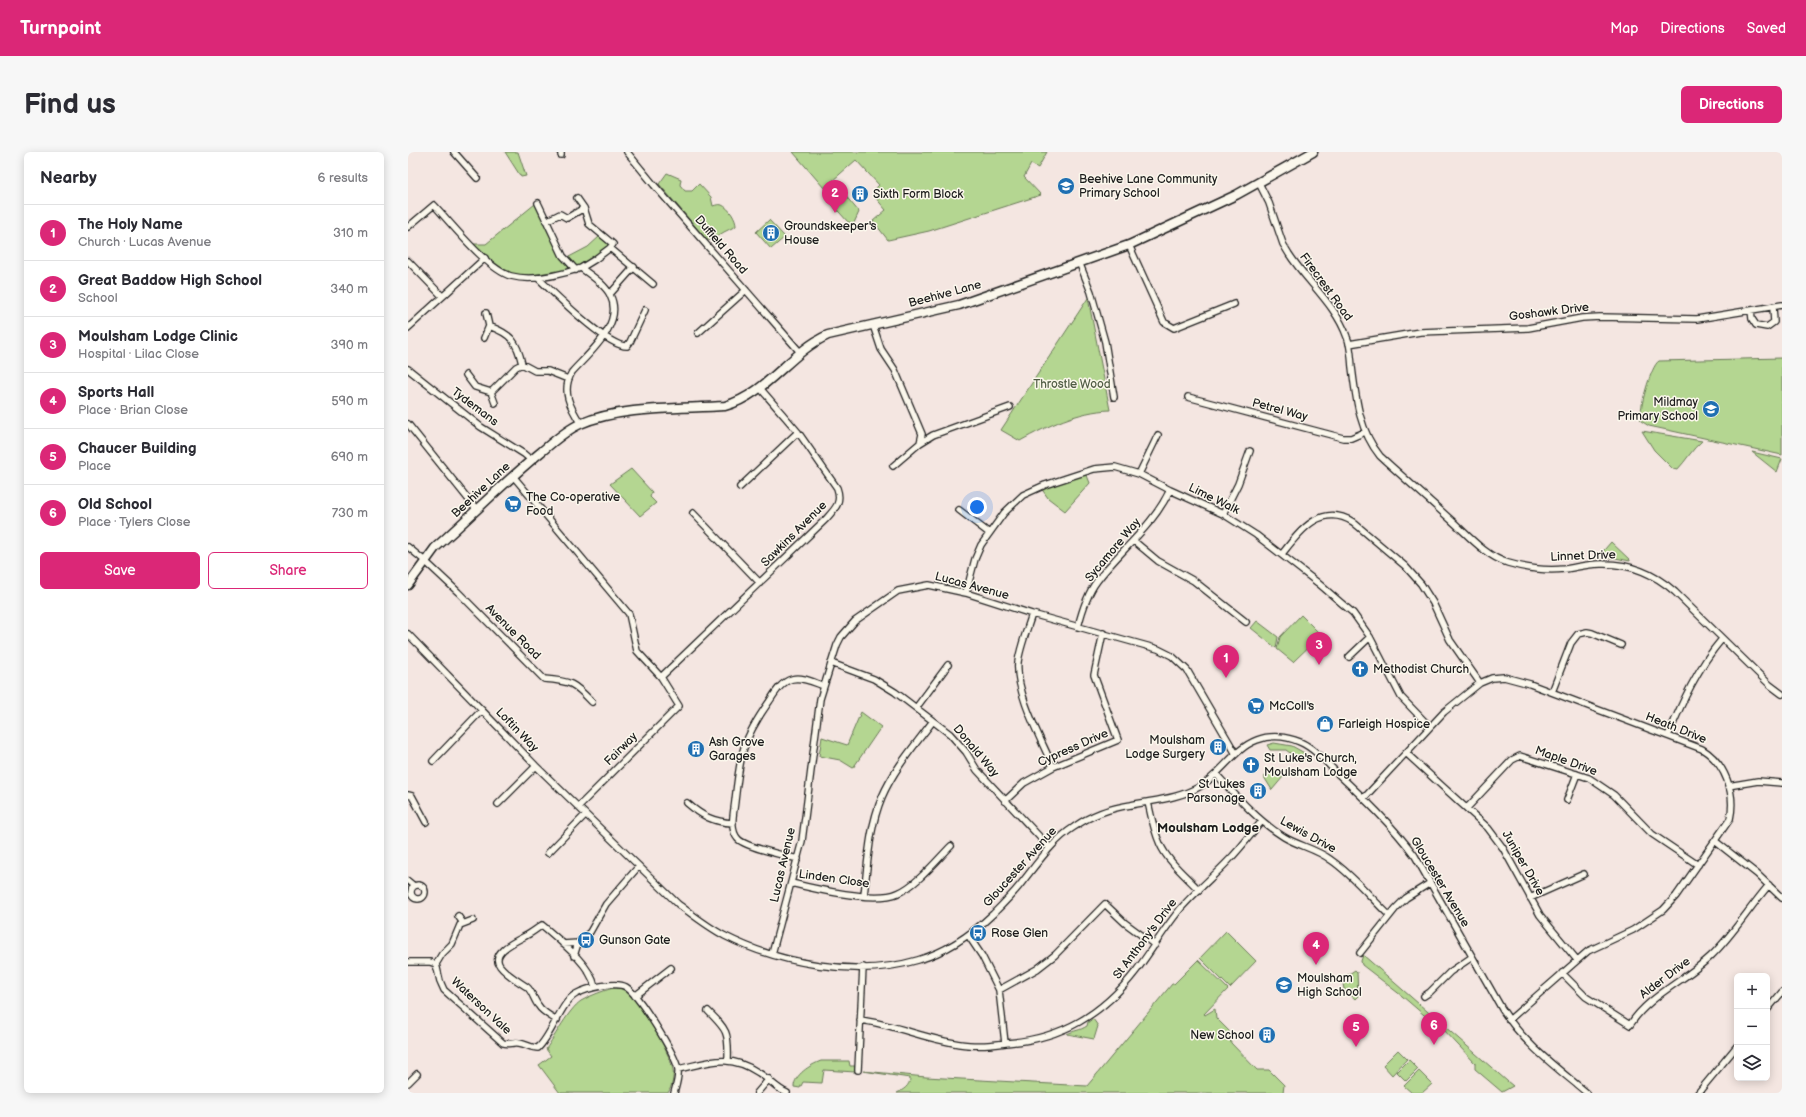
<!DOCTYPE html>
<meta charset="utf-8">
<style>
body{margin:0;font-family:"Balsamiq Sans",sans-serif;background:#f7f7f7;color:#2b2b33}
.controls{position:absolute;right:12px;bottom:12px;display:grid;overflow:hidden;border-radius:6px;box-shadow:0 2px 10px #0003}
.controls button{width:36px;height:36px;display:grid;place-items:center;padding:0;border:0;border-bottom:1px solid #e1e1e2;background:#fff;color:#2b2b33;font:20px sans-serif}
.you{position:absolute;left:569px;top:355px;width:14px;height:14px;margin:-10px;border:3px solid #fff;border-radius:50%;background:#1a73e8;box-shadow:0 0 0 6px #1a73e833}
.badge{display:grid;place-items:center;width:26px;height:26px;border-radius:50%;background:#db2777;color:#fff;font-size:13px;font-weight:700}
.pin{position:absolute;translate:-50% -33px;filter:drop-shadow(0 1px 2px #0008)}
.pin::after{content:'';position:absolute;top:21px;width:14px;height:12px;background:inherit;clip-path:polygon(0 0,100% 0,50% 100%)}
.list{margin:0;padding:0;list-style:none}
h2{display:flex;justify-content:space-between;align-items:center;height:52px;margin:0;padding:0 16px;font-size:17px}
h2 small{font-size:13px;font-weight:400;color:#7c7c81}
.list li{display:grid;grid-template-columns:26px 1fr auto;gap:12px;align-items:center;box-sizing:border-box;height:56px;padding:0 16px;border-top:1px solid #e1e1e2}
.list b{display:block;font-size:15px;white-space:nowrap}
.list p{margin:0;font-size:13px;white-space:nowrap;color:#7c7c81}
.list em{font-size:13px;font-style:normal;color:#7c7c81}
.actions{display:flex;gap:8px;padding:12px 16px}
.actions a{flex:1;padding:9px 0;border:1px solid #db2777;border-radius:6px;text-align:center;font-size:14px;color:#db2777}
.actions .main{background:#db2777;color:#fff}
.icon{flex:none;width:22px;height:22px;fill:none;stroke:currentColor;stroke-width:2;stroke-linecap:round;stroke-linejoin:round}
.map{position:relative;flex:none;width:1374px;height:941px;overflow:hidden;border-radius:6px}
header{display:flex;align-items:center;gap:24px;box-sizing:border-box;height:56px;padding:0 20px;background:#db2777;color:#fff}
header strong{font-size:19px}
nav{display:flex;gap:22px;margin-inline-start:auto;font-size:14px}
.intro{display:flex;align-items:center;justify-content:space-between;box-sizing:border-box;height:96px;padding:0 24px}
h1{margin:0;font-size:28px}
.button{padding:10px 18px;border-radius:6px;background:#db2777;color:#fff;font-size:14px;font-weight:700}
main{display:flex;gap:24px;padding:0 24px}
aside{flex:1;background:#fff;border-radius:6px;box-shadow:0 2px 10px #0003}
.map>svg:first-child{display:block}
.green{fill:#b4d691;stroke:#687956}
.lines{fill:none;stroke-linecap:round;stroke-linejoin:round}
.street-casing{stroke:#1c1c1c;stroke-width:8}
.secondary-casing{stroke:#1c1c1c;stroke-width:11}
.street{stroke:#fbf7ec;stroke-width:5.5}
.secondary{stroke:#fbf7ec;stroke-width:8}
.labels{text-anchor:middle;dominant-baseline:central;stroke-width:3;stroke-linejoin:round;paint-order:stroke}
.poi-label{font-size:12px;fill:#1c1c1c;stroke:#fbf7ec;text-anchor:start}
.street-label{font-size:12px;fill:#1c1c1c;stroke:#fbf7ec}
.park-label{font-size:12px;fill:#515d45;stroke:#fbf7ec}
.neighbourhood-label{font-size:13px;font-weight:bold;fill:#1c1c1c;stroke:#fbf7ec}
</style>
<header>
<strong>Turnpoint</strong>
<nav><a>Map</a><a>Directions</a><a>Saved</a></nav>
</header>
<div class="intro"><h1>Find us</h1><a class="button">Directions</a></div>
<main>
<aside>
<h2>Nearby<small>6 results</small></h2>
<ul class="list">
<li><span class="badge">1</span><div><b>The Holy Name</b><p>Church · Lucas Avenue</p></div><em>310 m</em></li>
<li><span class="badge">2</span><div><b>Great Baddow High School</b><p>School</p></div><em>340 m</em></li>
<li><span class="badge">3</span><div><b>Moulsham Lodge Clinic</b><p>Hospital · Lilac Close</p></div><em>390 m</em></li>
<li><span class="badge">4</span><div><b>Sports Hall</b><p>Place · Brian Close</p></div><em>590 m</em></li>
<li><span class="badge">5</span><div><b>Chaucer Building</b><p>Place</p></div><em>690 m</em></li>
<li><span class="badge">6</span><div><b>Old School</b><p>Place · Tylers Close</p></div><em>730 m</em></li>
</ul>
<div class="actions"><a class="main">Save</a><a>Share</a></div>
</aside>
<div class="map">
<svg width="1374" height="941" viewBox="0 0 1374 941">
<rect width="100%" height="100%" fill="#f4e6e1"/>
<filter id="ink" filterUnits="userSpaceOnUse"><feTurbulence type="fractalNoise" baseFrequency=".025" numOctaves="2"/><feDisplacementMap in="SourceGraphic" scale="8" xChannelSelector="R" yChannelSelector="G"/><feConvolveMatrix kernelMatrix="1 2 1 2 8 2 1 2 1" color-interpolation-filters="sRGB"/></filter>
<g filter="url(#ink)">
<!-- green -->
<path class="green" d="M97 0H110L118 24 113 25Z
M385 0H639L630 16 623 12 616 25 633 43 521 79 480 88 465 69 478 58 466 44 470 40 467 37 471 33 448 8 416 36Z
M259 21 273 27 272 33 277 39H284L291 32 303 45 305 54C308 53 311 52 314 53 321 56 328 67 328 74L316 80 303 88H299L251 32Z
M426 37H432L451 60 446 71 440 70 423 51Z
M127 52 153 105 163 117 150 121 148 119 125 123 102 122 101 119 91 116 67 95 66 92H78Z
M361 68 377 85 363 97 348 80Z
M192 84 200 90V93L196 99 169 116 159 106 180 95Z
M680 146 702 258C671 259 639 274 612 289L593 278Z
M1374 206V303L1241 274 1233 269C1230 260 1243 213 1251 209Z
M1234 279 1294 289C1284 297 1278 309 1269 318L1265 317 1246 298Z
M1344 300 1374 307 1369 320Z
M223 317 244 340 242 345 248 351 232 364 202 332Z
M678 321 682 331 657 359 640 346 633 336Z
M1203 390 1222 408V409L1207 406H1191L1190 405Z
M893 463 913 483 885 510 869 497 872 485Z
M849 469 870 485 868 496 843 476Z
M453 560 473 575 445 616 432 608 411 604 414 585 439 593Z
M866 591 884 594 900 603 895 609 892 605 890 607 878 598H862L859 593Z
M867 617 875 625 864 638 856 625Z
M818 779 848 809 822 836 792 806Z
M955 803 1099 929 1105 934 1094 940 1067 917V911L1034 876 1030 875 994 844 954 813 953 809Z
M790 808 820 837 796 862 797 863 807 857 808 866 821 879 823 891 849 918H861L876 933 875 941H489C495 938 502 934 502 926L455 919 518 925 679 934 764 832H766Z
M947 818 949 820 950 844 947 847 936 837 935 832 938 824Z
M205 836C208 837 212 836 214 837 230 845 262 900 265 918 266 926 264 934 260 941H152L131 913 143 904 138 897C147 884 161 857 173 849 183 843 195 839 205 836Z
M685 867 690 874 686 887 659 882C667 878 671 879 679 874L680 870Z
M990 898 999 907 984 923 975 913Z
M1001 908 1010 917 998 929 989 920Z
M413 909H441L442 914H447V920L416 918 414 931 395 930 392 936 386 935C386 923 402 913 413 909Z
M1011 919 1024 932 1014 941H1004L996 934Z"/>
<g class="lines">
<!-- street casing -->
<g class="street-casing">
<path id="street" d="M46 0 69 26
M153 0V3
M219 0 246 33 392 200
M851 31 861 51 875 92 881 102C899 130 928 153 939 185 943 194 943 205 944 215 948 247 951 278 972 304 995 325 1019 346 1042 367 1059 382 1077 404 1100 411 1117 416 1139 419 1157 417 1170 415 1183 411 1196 412 1223 412 1247 422 1267 440L1362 533 1374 542
M169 46 176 56 181 72 205 92 202 96
M130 51 155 104 168 118
M138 69 152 62 159 66 176 56
M0 75 26 53C43 71 80 118 103 124 125 130 152 123 173 116 182 123 197 132 202 143 217 172 181 201 164 220 153 239 162 255 173 272
M721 93 756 170 766 176 826 152
M0 109 34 144
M671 110 683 140 697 190 706 245
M173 116 186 108 202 96 245 132
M130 126C146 141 199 195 219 194L222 190 237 158
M202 142 226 115
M1343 158 1344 167 1348 173 1359 175 1366 170 1365 155
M465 173 473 197 487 218 514 282 512 291 485 314
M81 174C103 182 109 189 114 212
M0 176 77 106
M290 181 338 138
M76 186 81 174 78 161
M941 192 1012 180 1120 176 1174 166 1192 165 1289 167 1374 153
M0 217 73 275 116 302 123 308
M58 223 67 235 83 240 108 215 114 212 127 219H140L160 227
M83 240 87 251
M780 245 935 286H943L957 280
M0 272 69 358
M512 291 525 283 602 255
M731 322 750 283
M105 324 221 462 229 499 253 525 271 554 170 655
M332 335 390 280
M551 358 581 381
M285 361 352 431
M815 362 830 332 842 299
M726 389 750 409 786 429 838 470
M0 395 17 409 50 440 136 527C163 529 166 531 184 550
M874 402C891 380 913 350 945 370L997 414 1013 432 1025 451 1042 488 1072 531
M558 441 567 407 573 393 596 361 615 343 637 333 686 317 707 315 731 322 762 338 815 362 848 383 910 431 945 461 962 485 993 545 1022 575
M624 462C619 478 612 495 610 510 607 540 633 587 645 615
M670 475C674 459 679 442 689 429 713 397 744 376 762 338
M0 482 128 614 270 752C285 763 300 775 317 784 372 812 450 826 510 808 538 800 564 782 585 762 594 753 604 743 612 733 628 713 644 689 666 675 683 663 702 656 723 653 747 648 769 647 791 635 813 623 825 597 849 588 862 583 878 584 892 590 906 596 918 610 929 621 957 647 984 673 1007 704L1094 857C1116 892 1148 915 1179 941
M941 505 962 485
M423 511 466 527 487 540 542 582 558 600 569 618 642 696
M253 525 418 367C428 356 434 350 429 336L390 280 352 236
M1144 540 1163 491 1170 482 1179 480 1184 481 1213 493
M508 556 540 513
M1260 584C1274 550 1290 515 1314 487
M998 601 1080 676 1095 696 1132 763 1169 808
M25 609 74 558
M809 623C829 645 850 669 876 685 891 694 909 697 923 708 945 723 962 745 981 763
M1320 634 1350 629 1374 631
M0 643 4 644 18 670
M956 646 1036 560 1072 531 1084 526 1096 525 1122 532 1294 597C1317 611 1328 641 1322 667L1268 744 1255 758 1225 778 1180 799 1101 868
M1159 648 1169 622
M597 649 616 631 645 615 710 588 686 523 695 481
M740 650C743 664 746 679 752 692 760 710 778 724 791 738
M279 651C294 664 305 670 325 671
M90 652 128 614
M1059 656 1104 608 1112 604 1181 626 1206 643 1244 682 1290 713
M1307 689 1349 722 1374 746
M140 701 177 663
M390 707C378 704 337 695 330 687 321 677 326 660 327 649 332 603 334 588 361 550 367 541 373 530 384 527 394 524 407 531 416 534
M0 729 6 734
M383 731C407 737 468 751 490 741 509 733 529 708 543 694
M3 740a7 7 0 1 1 14 0a7 7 0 1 1-14 0Z
M456 743C460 710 461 676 474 645 486 617 507 593 525 569
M1122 746 1176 722
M50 764 55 771
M65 768 52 773 44 792 34 802 28 812 32 829 36 838 95 891C101 893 105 890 111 891 118 892 123 896 130 896 144 883 153 850 168 842 179 836 208 829 218 835 231 843 267 902 270 917 271 925 268 934 266 941
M560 783 574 804 591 838 597 891
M155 792 170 791
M952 801 988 756 998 746 1022 731
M364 802 394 689 412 547 429 493 433 485 447 469 490 439 521 433 558 441 624 462 750 497 764 504 779 518 828 602
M166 804 170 791 182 780 198 752 231 714
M0 810H22L28 812
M1154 821 1178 845 1222 873C1240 844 1278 828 1303 804 1325 783 1341 756 1361 733
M591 838 629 817 647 803 697 752 717 771 747 793
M227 844 263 816
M1016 844 1022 840 1042 820 1064 805
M1359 858 1374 840
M300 859C319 878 321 880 320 908
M149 868C142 864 134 860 130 853 126 848 124 839 119 835 110 829 99 823 92 814 81 799 113 787 121 782 126 779 130 776 134 773 151 788 183 813 187 835
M452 868C490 873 524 890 561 893 574 894 585 893 598 891 653 887 694 863 728 819 744 798 757 775 774 755 789 738 806 724 821 708 833 696 843 682 854 669
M270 917C302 910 321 901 351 921 361 927 369 937 379 941
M450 918 455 815
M0 931 9 922
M349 941 361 927
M1290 941 1329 894"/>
</g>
<!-- secondary casing -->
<g class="secondary-casing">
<path id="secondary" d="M0 433 27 396 38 386C70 357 100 327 133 300 145 290 158 278 172 272 213 254 273 257 317 254 358 243 382 200 420 183L551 153 721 93 828 43 905 0"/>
</g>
<!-- street -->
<use href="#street" class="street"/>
<!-- secondary -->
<use href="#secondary" class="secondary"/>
</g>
</g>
<!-- icons -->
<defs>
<g id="school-disc" transform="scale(0.9)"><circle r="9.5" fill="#1f6fb2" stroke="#fbf7ec"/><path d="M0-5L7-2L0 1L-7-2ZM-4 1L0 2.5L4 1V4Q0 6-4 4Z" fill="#fff"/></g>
<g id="building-disc" transform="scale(0.9)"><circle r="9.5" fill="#1f6fb2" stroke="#fbf7ec"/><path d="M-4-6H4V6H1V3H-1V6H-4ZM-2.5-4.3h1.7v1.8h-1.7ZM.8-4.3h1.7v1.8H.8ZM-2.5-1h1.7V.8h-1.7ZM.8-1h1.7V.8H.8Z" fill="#fff"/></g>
<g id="supermarket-disc" transform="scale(0.9)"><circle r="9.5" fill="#1f6fb2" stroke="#fbf7ec"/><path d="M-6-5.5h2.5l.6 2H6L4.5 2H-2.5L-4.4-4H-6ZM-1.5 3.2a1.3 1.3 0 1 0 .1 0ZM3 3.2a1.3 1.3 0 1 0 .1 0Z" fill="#fff"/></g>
<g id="church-disc" transform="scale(0.9)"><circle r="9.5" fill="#1f6fb2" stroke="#fbf7ec"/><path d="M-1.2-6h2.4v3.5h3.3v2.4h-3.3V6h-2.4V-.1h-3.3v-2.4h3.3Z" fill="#fff"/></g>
<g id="shop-disc" transform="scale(0.9)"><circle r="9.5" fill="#1f6fb2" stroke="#fbf7ec"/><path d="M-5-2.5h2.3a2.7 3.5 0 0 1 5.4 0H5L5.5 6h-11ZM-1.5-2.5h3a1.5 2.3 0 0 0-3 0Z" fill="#fff"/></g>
<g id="bus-disc" transform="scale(0.9)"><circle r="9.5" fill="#1f6fb2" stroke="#fbf7ec"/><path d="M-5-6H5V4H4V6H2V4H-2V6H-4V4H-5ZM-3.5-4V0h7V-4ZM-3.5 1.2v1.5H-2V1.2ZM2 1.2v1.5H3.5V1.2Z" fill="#fff"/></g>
</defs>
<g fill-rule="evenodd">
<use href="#school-disc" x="658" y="34"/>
<use href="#building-disc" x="452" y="42"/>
<use href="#building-disc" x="363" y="81"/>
<use href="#school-disc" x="1303" y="257"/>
<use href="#supermarket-disc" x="105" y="352"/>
<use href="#church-disc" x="952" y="517"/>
<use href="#supermarket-disc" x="848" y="554"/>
<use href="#shop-disc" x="917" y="572"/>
<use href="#building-disc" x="810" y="595"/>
<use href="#building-disc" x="288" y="597"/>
<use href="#church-disc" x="843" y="613"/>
<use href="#building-disc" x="850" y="639"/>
<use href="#bus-disc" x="570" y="781"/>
<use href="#bus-disc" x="178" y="788"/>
<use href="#school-disc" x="876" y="833"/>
<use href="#building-disc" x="859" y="883"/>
</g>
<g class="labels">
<!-- poi labels -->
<g class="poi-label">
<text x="671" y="27">Beehive Lane Community<tspan x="671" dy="14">Primary School</tspan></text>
<text x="465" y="42">Sixth Form Block</text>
<text x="376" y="74">Groundskeeper's<tspan x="376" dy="14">House</tspan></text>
<text x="1290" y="250" text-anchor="end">Mildmay<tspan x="1290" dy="14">Primary School</tspan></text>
<text x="118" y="345">The Co-operative<tspan x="118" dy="14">Food</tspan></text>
<text x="965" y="517">Methodist Church</text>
<text x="861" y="554">McColl's</text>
<text x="930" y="572">Farleigh Hospice</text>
<text x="797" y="588" text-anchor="end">Moulsham<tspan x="797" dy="14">Lodge Surgery</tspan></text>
<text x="301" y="590">Ash Grove<tspan x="301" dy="14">Garages</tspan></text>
<text x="856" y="606">St Luke's Church,<tspan x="856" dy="14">Moulsham Lodge</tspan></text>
<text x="837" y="632" text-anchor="end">St Lukes<tspan x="837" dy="14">Parsonage</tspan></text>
<text x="583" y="781">Rose Glen</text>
<text x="191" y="788">Gunson Gate</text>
<text x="889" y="826">Moulsham<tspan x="889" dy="14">High School</tspan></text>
<text x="846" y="883" text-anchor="end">New School</text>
</g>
<!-- street labels -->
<g class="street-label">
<text transform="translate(313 93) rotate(49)">Duffield Road</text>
<text transform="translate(918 135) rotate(54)">Firecrest Road</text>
<text transform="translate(537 142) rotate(-15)">Beehive Lane</text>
<text transform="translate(1141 160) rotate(-7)">Goshawk Drive</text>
<text transform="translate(67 255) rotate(37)">Tydemans</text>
<text transform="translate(872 258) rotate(15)">Petrel Way</text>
<text transform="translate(73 338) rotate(-43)">Beehive Lane</text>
<text transform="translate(806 347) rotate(26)">Lime Walk</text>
<text transform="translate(386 382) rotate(-45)">Sawkins Avenue</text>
<text transform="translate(705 398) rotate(-50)">Sycamore Way</text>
<text transform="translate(1175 404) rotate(-2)">Linnet Drive</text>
<text transform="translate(564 434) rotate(15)">Lucas Avenue</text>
<text transform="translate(105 480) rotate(45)">Avenue Road</text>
<text transform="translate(1268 576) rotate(22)">Heath Drive</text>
<text transform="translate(109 578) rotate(46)">Loftin Way</text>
<text transform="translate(665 596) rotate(-24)">Cypress Drive</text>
<text transform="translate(213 597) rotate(-45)">Fairway</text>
<text transform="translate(568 599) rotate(50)">Donald Way</text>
<text transform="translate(1158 609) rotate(20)">Maple Drive</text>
<text transform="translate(900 683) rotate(29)">Lewis Drive</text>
<text transform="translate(1115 711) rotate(60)">Juniper Drive</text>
<text transform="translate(375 713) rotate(-77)">Lucas Avenue</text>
<text transform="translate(612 715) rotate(-48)">Gloucester Avenue</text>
<text transform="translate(426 727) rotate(8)">Linden Close</text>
<text transform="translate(1032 730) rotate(59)">Gloucester Avenue</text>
<text transform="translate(737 787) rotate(-53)">St Anthony's Drive</text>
<text transform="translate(1257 826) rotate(-37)">Alder Drive</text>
<text transform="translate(73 854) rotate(43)">Waterson Vale</text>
</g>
<!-- park labels -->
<g class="park-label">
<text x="664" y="232">Throstle Wood</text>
</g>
<!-- neighbourhood labels -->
<g class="neighbourhood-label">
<text x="800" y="676">Moulsham Lodge</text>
</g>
</g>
</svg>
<div class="controls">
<button>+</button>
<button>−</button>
<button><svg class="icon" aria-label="layers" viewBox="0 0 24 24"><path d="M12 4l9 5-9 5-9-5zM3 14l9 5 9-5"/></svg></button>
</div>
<div class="you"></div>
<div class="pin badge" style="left:818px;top:526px">1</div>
<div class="pin badge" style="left:427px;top:61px">2</div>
<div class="pin badge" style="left:911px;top:513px">3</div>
<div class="pin badge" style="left:908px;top:813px">4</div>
<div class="pin badge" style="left:948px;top:895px">5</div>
<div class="pin badge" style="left:1026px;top:893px">6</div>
</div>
</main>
